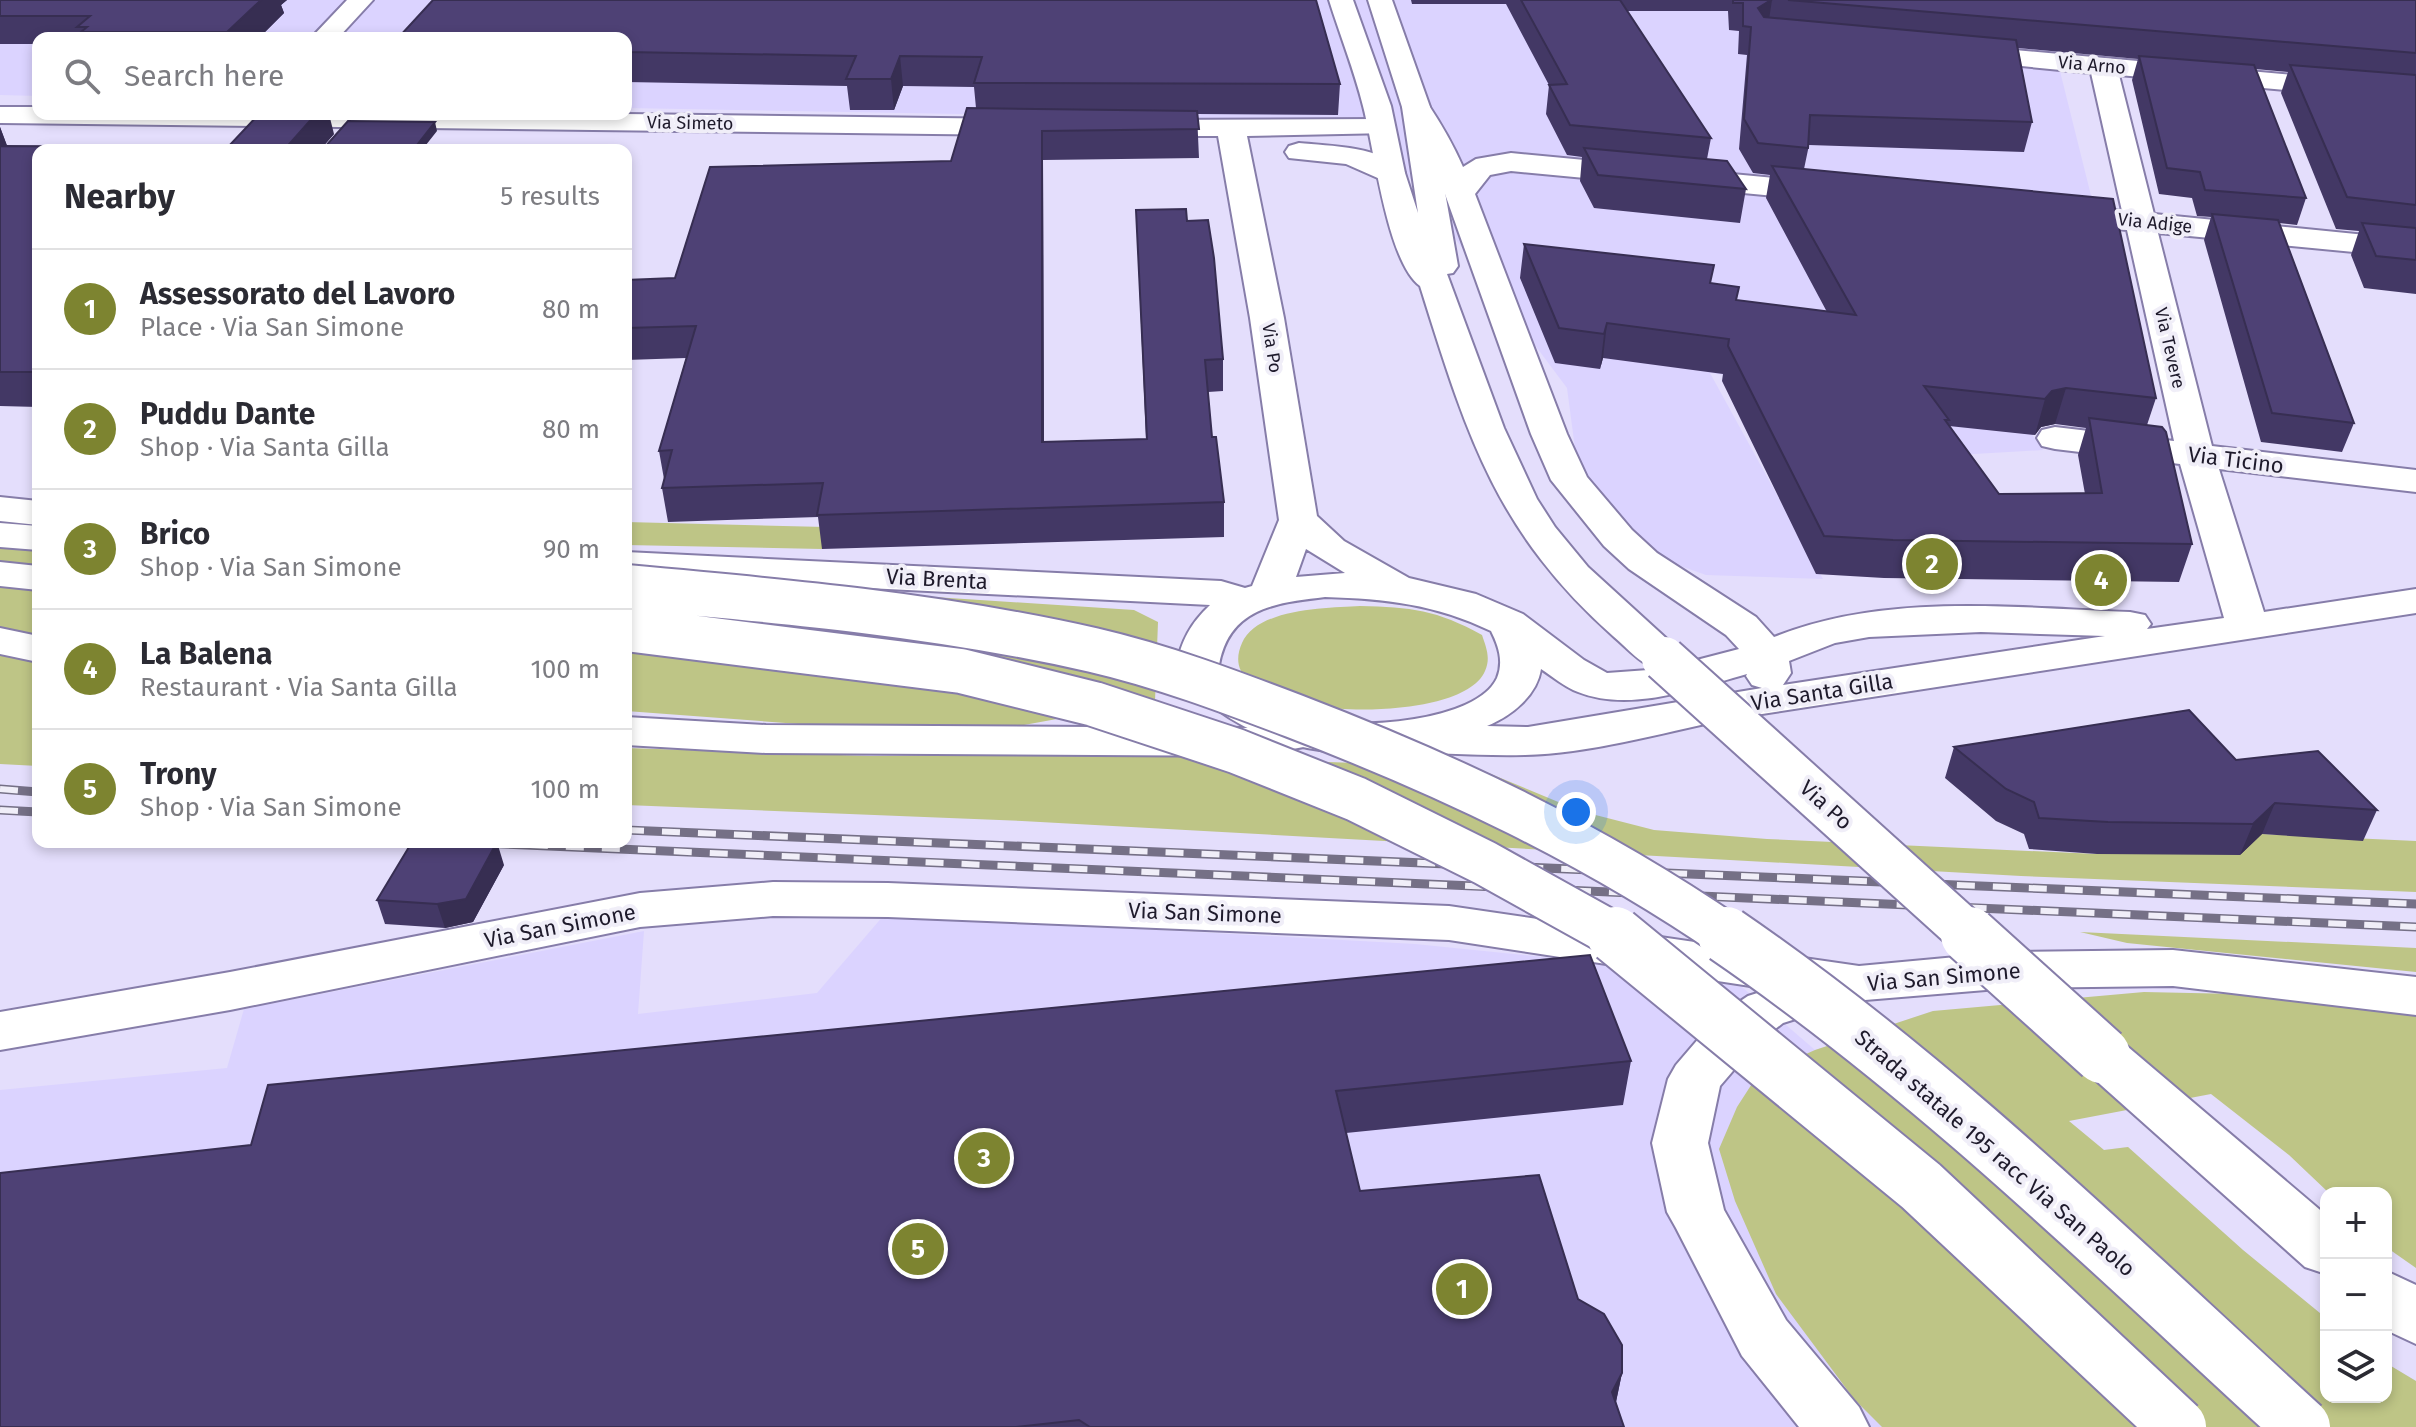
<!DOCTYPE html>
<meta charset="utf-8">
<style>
body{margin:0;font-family:"Fira Sans",sans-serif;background:#f7f7f7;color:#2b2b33}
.controls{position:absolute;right:24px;bottom:24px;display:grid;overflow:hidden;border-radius:16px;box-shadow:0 4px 12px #0003}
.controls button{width:72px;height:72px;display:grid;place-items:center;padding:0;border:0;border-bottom:2px solid #e1e1e2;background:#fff;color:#2b2b33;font:40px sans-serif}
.you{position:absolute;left:1576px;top:812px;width:28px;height:28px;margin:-20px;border:6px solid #fff;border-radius:50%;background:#1a73e8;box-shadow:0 0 0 12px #1a73e833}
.badge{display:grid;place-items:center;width:52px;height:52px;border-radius:50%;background:#7d8430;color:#fff;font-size:26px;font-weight:700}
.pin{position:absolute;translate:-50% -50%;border:4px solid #fff;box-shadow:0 2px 8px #0006}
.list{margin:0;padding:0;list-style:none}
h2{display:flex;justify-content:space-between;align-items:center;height:104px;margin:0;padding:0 32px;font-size:34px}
h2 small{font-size:26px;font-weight:400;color:#7c7c81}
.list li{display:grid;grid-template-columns:52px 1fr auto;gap:24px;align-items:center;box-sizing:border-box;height:120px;padding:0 32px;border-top:2px solid #e1e1e2}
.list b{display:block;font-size:30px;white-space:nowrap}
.list p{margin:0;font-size:26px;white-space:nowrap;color:#7c7c81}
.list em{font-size:26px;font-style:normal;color:#7c7c81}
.icon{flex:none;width:44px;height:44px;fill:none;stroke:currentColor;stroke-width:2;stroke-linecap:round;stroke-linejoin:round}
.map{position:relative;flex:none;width:2416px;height:1427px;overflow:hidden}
.search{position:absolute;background:#fff;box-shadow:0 4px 12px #0003;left:32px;top:32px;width:600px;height:88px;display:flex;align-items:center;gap:20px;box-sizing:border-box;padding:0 28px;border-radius:16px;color:#7c7c81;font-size:30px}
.panel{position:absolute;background:#fff;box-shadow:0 4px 12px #0003;left:32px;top:144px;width:600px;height:704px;border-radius:16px}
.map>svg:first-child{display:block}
.built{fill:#dbd3ff}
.green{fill:#bec586}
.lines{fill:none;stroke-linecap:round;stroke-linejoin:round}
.minor-casing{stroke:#867da9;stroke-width:4}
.major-casing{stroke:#867da9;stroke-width:4}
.highway-casing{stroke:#867da9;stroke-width:4}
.minor{fill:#fff;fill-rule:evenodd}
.major{fill:#fff;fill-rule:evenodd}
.highway{fill:#fff;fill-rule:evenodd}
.rail-casing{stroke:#757086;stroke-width:9}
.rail{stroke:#f0eef8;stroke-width:6;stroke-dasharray:18;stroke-linecap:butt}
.major-bridge-far1-casing{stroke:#867da9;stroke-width:48;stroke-linecap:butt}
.major-bridge-casing{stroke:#867da9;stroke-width:60;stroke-linecap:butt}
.highway-bridge-far1-casing{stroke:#867da9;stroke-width:48;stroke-linecap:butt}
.highway-bridge-casing{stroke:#867da9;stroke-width:60;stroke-linecap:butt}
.major-bridge-far1{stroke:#fff;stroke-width:44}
.major-bridge{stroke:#fff;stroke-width:56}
.highway-bridge-far1{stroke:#fff;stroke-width:44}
.highway-bridge{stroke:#fff;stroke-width:56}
.wall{fill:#433865;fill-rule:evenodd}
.shaded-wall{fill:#372e52}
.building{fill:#4e4175;stroke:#372e52;stroke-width:2}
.labels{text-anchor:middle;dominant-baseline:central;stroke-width:8;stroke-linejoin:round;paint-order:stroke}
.far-street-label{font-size:18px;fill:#1e1a2b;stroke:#f0eef8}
.street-label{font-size:22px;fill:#1e1a2b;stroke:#f0eef8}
</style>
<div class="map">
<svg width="2416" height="1427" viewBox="0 0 2416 1427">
<rect width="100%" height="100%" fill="#e4defc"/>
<!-- built -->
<path class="built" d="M0 0H2012L2043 3 2153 444 2030 416 1710 373 1823 579 1706 575 1650 555 1578 471 1567 388 1367 121 626 108V38H38V96L0 95Z
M2019 416 2043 450 1940 456 1798 442Z
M884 915 1415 944 1583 961 1742 987 1815 1050 1933 1011 2104 1150 2128 1147 2243 1250 2326 1318V1397H2386V1363L2416 1381V1427H0V1090L227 1068 244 1009 644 931 638 1014 817 993Z"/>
<!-- green -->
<path class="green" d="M626 522 826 527 822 549 626 545Z
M0 524 38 528V766L0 764Z
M626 577 1134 610 1158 622 1155 701 1024 725 839 727 626 711Z
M1360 606C1411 607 1437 610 1482 635 1486 647 1491 658 1485 671 1468 711 1356 714 1319 706 1303 703 1262 690 1250 681 1236 671 1236 656 1242 643 1257 608 1328 608 1360 606Z
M626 748 870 756 1090 754 1474 767 1580 811 1654 830 1767 839 2097 854 2262 834 2416 841V892L2021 876 1022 821 626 805Z
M2080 932 2416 948V972L2127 943Z
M2144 992 2238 994 2416 1015V1268L2386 1247V1193H2329L2289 1155 2211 1094 2069 1121 2104 1150 2128 1147 2243 1250 2326 1318V1397H2386V1363L2416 1381V1427H1882L1854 1399 1776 1294 1735 1201 1719 1149 1737 1107 1757 1076 1815 1050 1933 1011Z"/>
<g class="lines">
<!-- minor casing -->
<g class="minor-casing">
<path id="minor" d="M347 0H373L338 38H311Z
M1959 45 2416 86V102L2119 75 2154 214 2416 240V258L2158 233 2212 446 2416 470V492L2219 469 2264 612 2416 589V613L1723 720C1663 733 1586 754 1525 755 1481 756 1436 753 1391 751 1377 751 1363 754 1349 753 1282 750 1214 723 1176 667 1181 641 1191 623 1210 605L626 576V552L1221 581 1245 588 1252 586 1279 520 1250 318 1218 136H1139L1129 134 1125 128 1129 122 1139 120 1380 119 1390 121 1394 127 1390 133 1247 136 1284 318 1317 516 1344 541 1409 578 1476 594 1523 614 1584 660 1607 673 1662 669 1739 649 1726 635 1629 569 1604 546 1551 480 1531 434 1445 194 1423 140 1402 107 1406 101 1416 99 1426 101C1440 122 1453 144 1463 167L1476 159 1511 153 1828 183 1839 186 1843 192 1839 198 1828 201 1511 171 1490 175 1475 194 1567 434 1587 477 1632 530 1657 553 1756 617 1774 637C1886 592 2013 608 2130 612L2145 615 2151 624 2147 629 2224 618 2180 464 2055 449 2042 446 2037 438 2042 430 2055 427 2174 441 2127 230 2060 223 2049 220 2045 214 2049 208 2060 205 2122 211 2091 73 1950 59 1946 53 1950 47ZM1306 549 1345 573 1296 577ZM1325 597C1387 599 1434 604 1491 631 1498 645 1504 661 1497 678 1476 723 1355 729 1313 720 1275 711 1245 694 1219 665 1229 608 1275 603 1325 597ZM1981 632 2105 636 1783 685 1791 673 1789 661 1835 643 1869 637ZM1541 669C1553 677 1565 687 1578 692 1630 713 1697 688 1747 674L1746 676 1752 685 1762 688 1528 727 1487 726C1511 716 1537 696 1541 669Z
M0 107H38V114H626L1022 119 1032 121 1036 127 1032 133 1022 135 0 123Z
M1299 143C1328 146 1386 146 1405 173L1400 179 1390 182 1380 179 1346 164 1289 158 1285 152 1289 146Z
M0 497 38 501V525L0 521Z
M773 882 888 883 1449 906 1859 966 2010 952 2173 950 2416 977V1015L2173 986 2010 988 1853 1001 1783 1023 1756 1044 1720 1086 1708 1143 1724 1210 1786 1320 1859 1407 1869 1427H1799L1742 1356 1676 1228 1667 1212 1652 1143 1668 1079 1676 1065 1718 1016 1748 996 1770 989 1449 940 888 917 773 916 640 927 230 1010 0 1050V1012L230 972 640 893Z"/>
</g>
<!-- major casing -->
<g class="major-casing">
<path id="major" d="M1329 0H1353L1391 106 1405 173 1418 213 1402 107 1368 0H1392L1430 107 1458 266 1453 273 1447 274 1504 428 1537 499 1555 527 1588 567 1679 650 1685 659 1679 668C1649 676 1635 655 1613 636 1494 530 1466 432 1420 286 1387 262 1374 147 1363 106 1354 70 1340 35 1329 0Z
M2102 1035 2121 1041 2326 1215V1274L2305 1267 2083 1069 2075 1055 2083 1041Z
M2386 1271 2416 1285V1344L2386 1330Z"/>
</g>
<!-- highway casing -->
<g class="highway-casing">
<path id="highway" d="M0 523 38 526V550L0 547Z
M0 562 38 566V590L0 586Z
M0 628 38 636V662L0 654Z
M626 717 766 725 1256 728 1309 719 1325 723 1331 733 1325 743 1256 756 766 753 626 745Z"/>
</g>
<!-- minor -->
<use href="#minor" class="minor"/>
<!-- major -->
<use href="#major" class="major"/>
<!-- highway -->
<use href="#highway" class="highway"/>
<!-- rail casing -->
<g class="rail-casing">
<path id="rail" d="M0 789 38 792
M0 810 38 812
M626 830 2416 904
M458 842 2416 927"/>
</g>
<!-- rail -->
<use href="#rail" class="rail"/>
<!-- major-bridge-far1 casing -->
<g class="major-bridge-far1-casing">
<path id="major-bridge-far1" d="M1664 659 1972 937"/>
</g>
<!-- major-bridge casing -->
<g class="major-bridge-casing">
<path id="major-bridge" d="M1969 935 2102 1055"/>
</g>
<!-- highway-bridge-far1 casing -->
<g class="highway-bridge-far1-casing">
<path id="highway-bridge-far1" d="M626 587C783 601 939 615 1093 650 1162 666 1228 691 1294 716 1448 775 1592 843 1729 937
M626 629 961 671 1094 704 1236 751 1356 799 1485 863 1618 937"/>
</g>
<!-- highway-bridge casing -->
<g class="highway-bridge-casing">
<path id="highway-bridge" d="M1615 935 1921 1186 2178 1427
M1726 935C1935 1078 2116 1257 2302 1427"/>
</g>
<!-- major-bridge-far1 -->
<use href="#major-bridge-far1" class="major-bridge-far1"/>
<!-- major-bridge -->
<use href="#major-bridge" class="major-bridge"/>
<!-- highway-bridge-far1 -->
<use href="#highway-bridge-far1" class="highway-bridge-far1"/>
<!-- highway-bridge -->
<use href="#highway-bridge" class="highway-bridge"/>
</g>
<!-- wall -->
<path class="wall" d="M0 0H287L281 5 284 13 259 38H38V44H0Z
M433 0 1340 84 1338 115 1197 114 1199 158 1043 160 1044 442 1146 439 1136 210 1187 221 1223 359V391L1208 392 1212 437 1224 502V537L822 549 818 517 668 522 662 488 664 479 659 451 686 358 626 360V280L675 278 951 161 976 108 974 87 903 86 894 110H850L847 86 626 82V38Z
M1411 0H2416V294L2364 288 2351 255 2359 231 2336 229 2281 93 2288 72 2255 69 2306 198 2297 225 2279 223 2354 423 2342 452 2261 442 2204 240 2211 217 2197 216 2192 198 2159 194 2132 80 2138 59 2018 48 2032 122 2024 152 1809 145 1804 169 2156 398 2147 425 2192 544 2179 582 1884 578 1816 574 1722 381 1723 374 1603 358 1600 369 1555 363 1520 278 1524 244 1711 283 1737 300 1827 312 1766 198 1770 175 1753 173 1739 149 1747 55 1738 54 1739 31 1729 30 1728 11H1627L1711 138 1707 159 1746 189 1740 223 1594 208 1580 181 1582 157 1567 155 1546 114 1549 85 1506 4H1412ZM2055 424 2086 428 2078 455 2085 494H1999L1949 426 2035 435 2041 427Z
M0 127 7 146 228 147 334 134 320 150H38V407L0 406Z
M1954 747 2236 760 2377 810 2363 841 2262 834 2240 855 2097 854 2029 849 2024 834 1996 821 1945 778Z
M504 865 473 922 445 928 385 924 377 900Z
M1631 1061 1623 1105 1346 1133 1360 1191 1578 1299 1622 1373 1616 1402 1624 1427H0V1173Z"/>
<!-- shaded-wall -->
<path class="shaded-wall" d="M261 0H287L281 5 284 13 259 38H229L227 32Z
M1771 0H1772L1768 26 1758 8Z
M900 56 903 86 894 110 891 79Z
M316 114H329L334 134 320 150H284Z
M435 122 437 131 422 150H413Z
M0 127 11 156 0 165Z
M1042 131 1043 160 1044 476 1042 442Z
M1607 323 1603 358 1600 369 1604 334Z
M2066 388 2055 424 2041 427 2035 435 2045 399 2052 391Z
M2275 803 2262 834 2240 855 2253 824Z
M497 842 504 865 473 922 445 928 437 904Z
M1622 1373 1613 1416 1612 1392Z"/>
<!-- building -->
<path class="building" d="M0 0H261L227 32H81L87 27H77L90 16H0Z
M433 0H1316L1340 84 974 83 982 57 900 56 891 79H846L856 56 626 52V38H398Z
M1521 0H1620L1711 138 1570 125 1549 85 1567 84Z
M1733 0H1771L1758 8 1764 17 2016 40 2032 122 1810 115 1808 148 1758 143 1744 119 1751 27 1743 26V3H1733Z
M1788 0H2416V53Z
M2139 56 2254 65 2306 198 2205 190 2200 172 2167 168Z
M2290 65 2416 75V205L2347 197Z
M967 108 1197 111 1199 129 1042 131V442L1147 439 1136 210 1186 209 1187 221 1208 220 1214 258 1223 359 1205 360 1212 437H1216L1224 502 817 515 823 483 662 488 672 450 659 451 696 326 626 328V280L675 278 710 167 951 161Z
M259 114H316L284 150H38V372H0V146L228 147Z
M348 121 435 122 413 150 323 149Z
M1584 148 1727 161 1746 189 1598 175Z
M1772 166 2113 199 2156 398 2066 388 2052 391 2045 399 1924 386 1949 420H1945L1999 494 2102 493 2089 418 2162 427 2166 432 2192 544 1893 540 1824 536 1728 346 1729 339 1607 323 1604 334 1559 328 1524 244 1714 265 1710 283 1739 287 1736 300 1856 315Z
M2212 214 2278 220 2354 423 2272 413Z
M2362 223 2416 228V260L2376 256Z
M2189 710 2236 760 2318 751 2377 810 2275 803 2253 824 2108 822 2039 818 2034 802 2006 789 1954 747Z
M412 842H497L466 899 437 904 377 900Z
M1590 955 1631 1061 1336 1091 1360 1191 1539 1175 1578 1299 1604 1314 1622 1345V1373L1612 1392 1624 1427H1090L1079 1420 1016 1427H0V1173L251 1145 268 1085Z"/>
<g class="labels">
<!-- far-street labels -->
<g class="far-street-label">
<text transform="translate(2092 65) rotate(5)">Via Arno</text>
<text transform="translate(690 123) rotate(1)">Via Simeto</text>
<text transform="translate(2155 223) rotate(6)">Via Adige</text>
<text transform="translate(1272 348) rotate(81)">Via Po</text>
<text transform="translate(2170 348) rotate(77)">Via Tevere</text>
</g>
<!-- street labels -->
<g class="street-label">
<text transform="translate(2236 460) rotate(7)">Via Ticino</text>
<text transform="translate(937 579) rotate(3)">Via Brenta</text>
<text transform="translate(1822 692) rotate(-9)">Via Santa Gilla</text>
<text transform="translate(1826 805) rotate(42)">Via Po</text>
<text transform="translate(1205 913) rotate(2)">Via San Simone</text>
<text transform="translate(560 926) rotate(-11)">Via San Simone</text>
<text transform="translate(1944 977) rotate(-5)">Via San Simone</text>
<text transform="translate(1995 1153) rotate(41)">Strada statale 195 racc Via San Paolo</text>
</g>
</g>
</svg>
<div class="controls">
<button>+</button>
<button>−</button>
<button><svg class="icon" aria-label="layers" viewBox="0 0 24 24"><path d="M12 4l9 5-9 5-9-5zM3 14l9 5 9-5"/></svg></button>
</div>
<div class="you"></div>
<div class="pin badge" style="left:1462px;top:1289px">1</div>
<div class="pin badge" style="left:1932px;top:564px">2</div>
<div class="pin badge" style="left:984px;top:1158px">3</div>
<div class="pin badge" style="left:2101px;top:580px">4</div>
<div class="pin badge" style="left:918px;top:1249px">5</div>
<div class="search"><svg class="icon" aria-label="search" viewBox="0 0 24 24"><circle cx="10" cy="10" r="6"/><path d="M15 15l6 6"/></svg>Search here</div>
<section class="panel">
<h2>Nearby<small>5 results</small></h2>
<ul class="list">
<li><span class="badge">1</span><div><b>Assessorato del Lavoro</b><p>Place · Via San Simone</p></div><em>80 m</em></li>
<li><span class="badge">2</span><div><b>Puddu Dante</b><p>Shop · Via Santa Gilla</p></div><em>80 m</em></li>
<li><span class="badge">3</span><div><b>Brico</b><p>Shop · Via San Simone</p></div><em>90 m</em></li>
<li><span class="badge">4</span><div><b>La Balena</b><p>Restaurant · Via Santa Gilla</p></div><em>100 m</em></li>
<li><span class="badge">5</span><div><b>Trony</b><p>Shop · Via San Simone</p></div><em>100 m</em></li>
</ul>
</section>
</div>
